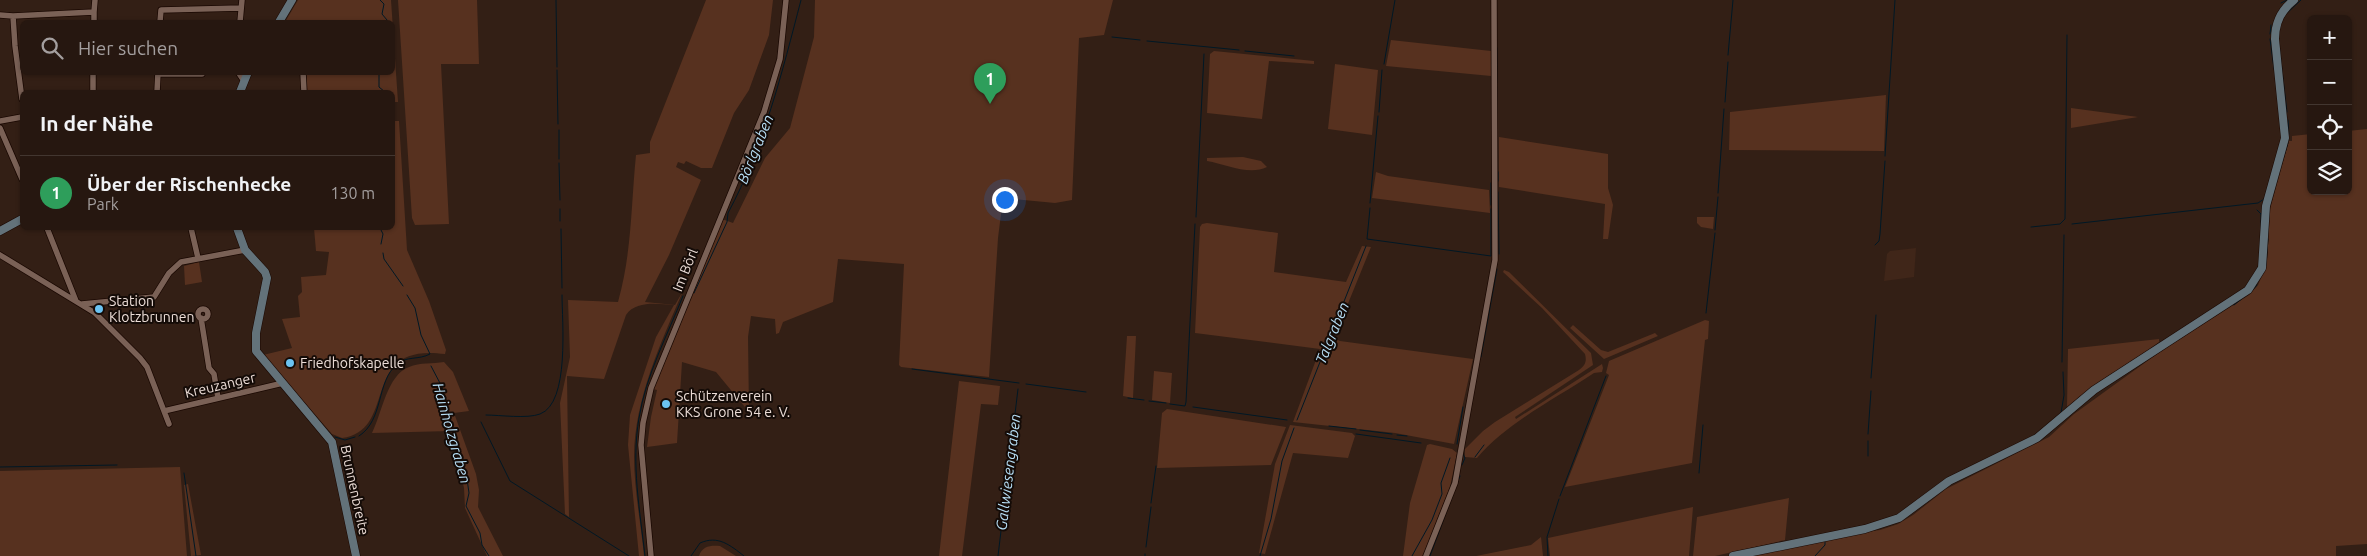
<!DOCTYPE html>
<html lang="de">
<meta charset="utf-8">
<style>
body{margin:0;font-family:Ubuntu,sans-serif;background:#2e2019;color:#f1f3f6}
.controls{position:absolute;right:15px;top:15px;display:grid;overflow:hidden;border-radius:8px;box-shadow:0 1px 4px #0004}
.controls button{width:45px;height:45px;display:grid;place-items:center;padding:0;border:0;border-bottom:1px solid #423630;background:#261710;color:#f1f3f6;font:25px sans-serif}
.you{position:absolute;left:1004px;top:199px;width:18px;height:18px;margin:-12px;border:4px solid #fff;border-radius:50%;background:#1a73e8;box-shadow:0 0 0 8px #1a73e833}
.badge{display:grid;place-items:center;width:32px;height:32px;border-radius:50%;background:#6bc3f2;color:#fff;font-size:16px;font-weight:700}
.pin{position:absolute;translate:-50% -41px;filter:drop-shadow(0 1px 2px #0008)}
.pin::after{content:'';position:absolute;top:26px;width:18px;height:15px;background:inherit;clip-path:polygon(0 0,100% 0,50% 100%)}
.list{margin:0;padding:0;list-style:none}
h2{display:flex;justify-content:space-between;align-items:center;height:65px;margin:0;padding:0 20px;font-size:21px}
h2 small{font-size:16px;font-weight:400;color:#a49f9f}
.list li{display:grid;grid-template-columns:32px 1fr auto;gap:15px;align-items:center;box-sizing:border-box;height:75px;padding:0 20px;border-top:1px solid #423630}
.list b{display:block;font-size:19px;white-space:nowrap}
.list p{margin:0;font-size:16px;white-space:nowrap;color:#a49f9f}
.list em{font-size:16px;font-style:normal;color:#a49f9f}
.icon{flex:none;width:28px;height:28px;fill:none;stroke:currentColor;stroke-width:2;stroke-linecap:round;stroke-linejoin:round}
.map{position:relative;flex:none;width:2367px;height:556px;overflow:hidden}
.search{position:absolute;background:#261710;box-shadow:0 1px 4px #0004;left:20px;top:20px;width:375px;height:55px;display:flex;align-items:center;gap:12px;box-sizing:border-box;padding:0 18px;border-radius:8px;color:#a49f9f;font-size:19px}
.panel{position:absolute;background:#261710;box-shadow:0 1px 4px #0004;left:20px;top:90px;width:375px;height:140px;border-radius:8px}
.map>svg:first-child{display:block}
.built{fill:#402619}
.green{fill:#57311f}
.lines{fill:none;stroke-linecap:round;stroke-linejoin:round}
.stream{stroke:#001825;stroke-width:1}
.street-casing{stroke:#1a0802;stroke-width:7}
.secondary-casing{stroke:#1a0802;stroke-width:9}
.street{stroke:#7a6156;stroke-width:5.5}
.secondary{stroke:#63727a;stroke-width:8}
.poi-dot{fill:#6bc3f2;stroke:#140b07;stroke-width:2}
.labels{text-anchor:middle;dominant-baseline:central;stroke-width:4;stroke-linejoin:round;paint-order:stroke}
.street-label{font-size:14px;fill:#ecddd7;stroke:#140b07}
.poi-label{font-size:14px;fill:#ecddd7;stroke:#140b07;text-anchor:start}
.water-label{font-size:15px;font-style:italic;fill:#b6ddf4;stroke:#140b07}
</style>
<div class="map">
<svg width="2367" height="556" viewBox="0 0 2367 556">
<rect width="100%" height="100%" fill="#331f15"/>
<!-- built -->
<path class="built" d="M1916 248 1914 277 1884 281 1887 254 1890 251Z"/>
<!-- green -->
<path class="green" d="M298 0H391L398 102H393L392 92H307L306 73 392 72V22H285Z
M398 0H477L479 64H441L449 224 415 225 412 218Z
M706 0H773L769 35 749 90 734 113 712 168H701L686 161 684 164 678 162 676 167 701 180 669 255 645 302 675 305 683 291C660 345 635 398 634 456 634 489 641 524 644 556H639L628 445 630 415 656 337 674 305C659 304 636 300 626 315L604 379 567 376 569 517 565 514 560 403 570 357 568 300 618 302C632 252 631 205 636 155L650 153V142Z
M815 0H1113L1104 35 1079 38 1072 200 1055 203 1003 198 998 238 989 377 901 367 899 365 904 264 838 259 833 302 783 322 779 333 776 334 775 319 751 316 748 337 749 412 716 372 682 362 677 443 647 447 651 417 657 390 653 389 722 219 733 223 765 158 790 128 814 37Z
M1391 40 1491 51V76L1386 66Z
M1214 51 1314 61V64L1269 61 1262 119 1207 113 1210 54Z
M1335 64 1378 70 1372 135 1328 129Z
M1886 95 1884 151 1729 150 1730 112Z
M2071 108 2138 117 2071 128Z
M393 121H399L407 250 429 301 446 350 445 354C357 342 400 430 342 438L332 434 263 355 292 348 282 319 300 317 298 296 302 292 301 277 326 275 329 252 316 251 314 228H392Z
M2367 129V544L2336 546V556H1747L1842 535 1880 530 1898 524 1913 515 1946 489 2049 437 2074 414 2114 385 2164 349 2249 295 2258 285 2267 264 2270 209 2289 141H2292V136L2311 134V191H2348V131Z
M1499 137 1608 154V188L1613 205 1608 239H1603L1605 204 1499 187Z
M1243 157 1261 161 1267 167C1249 176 1226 164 1207 161V158Z
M1376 172 1388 176 1489 190 1490 213 1372 198Z
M1697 217H1714L1713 229 1701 227 1697 223Z
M1207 223 1278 233 1274 272 1346 282 1362 246 1371 247 1334 338 1340 341 1473 359 1454 444 1395 433 1293 422 1320 349 1195 333 1200 227 1202 224Z
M199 262 202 282 185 285 184 266Z
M1504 270 1509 272 1591 353 1593 365 1515 417 1516 419 1602 364 1603 368 1602 372 1594 373C1555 399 1508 422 1477 458L1465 457V449L1483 431 1495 422 1579 370C1585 365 1587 362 1585 354L1542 308 1503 272Z
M1705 320 1709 321 1708 339 1705 340 1692 463 1565 487 1609 375 1606 373 1609 361Z
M1573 325 1601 350 1608 352 1655 333 1658 336 1604 359 1570 328Z
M1127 336H1136L1133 398 1123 396Z
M2159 339V342L2070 408 2067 407 2068 349Z
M444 362 453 372 469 411 454 413 476 474 479 490 478 507 503 556H487L465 508 464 488 451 431 372 433C382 413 387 375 409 367 420 362 433 364 444 362Z
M1154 371 1172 373 1170 403 1152 400Z
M959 381 1000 386 998 405 981 404 962 556H939Z
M1167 409 1286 427 1271 465 1157 468 1162 413Z
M1290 425 1352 433 1355 436 1348 458 1293 453 1265 554 1259 553 1275 464Z
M1430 444 1452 449 1457 453 1450 487 1423 556H1403L1410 503 1427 445Z
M180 467 187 556H0V471Z
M188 484 201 555 191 556 184 485Z
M1789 498 1785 540 1715 556H1693L1697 517Z
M1693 507 1689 556H1550L1548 538Z
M1541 537 1543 556H1476L1531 545Z
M720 546 736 556H699C702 546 711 545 720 546Z"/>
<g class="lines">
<!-- stream -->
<path class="stream" d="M380 0 384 4 382 14 387 20 386 22
M556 0 557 67
M2281 3 2287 0
M2284 16 2301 0
M2270 34 2271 25
M1112 37 1140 40
M2270 39 2274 69
M1147 41 1239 50
M2279 44 2287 112
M1497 48V83
M1245 51 1294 56
M1728 55 1733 0
M1384 64 1395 0
M557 70 558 124
M379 72V87L385 92
M1497 87V114
M1725 102 1728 62
M392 110V111
M1379 112 1382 70
M2288 120 2289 134
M559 130V159
M1497 152V118
M1885 156 1895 0
M559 163 560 200
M1498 172V181
M2277 179 2288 143
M1491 183V205
M1498 192 1499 254
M1718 193 1724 109
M1370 203 1378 116
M1370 208 1367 239 1491 256V209
M560 209V221
M2257 210 2261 214V232
M1196 217 1204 54
M2072 224 2258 203 2264 199 2268 186
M2031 227 2060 224 2065 219 2067 35
M380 228 383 234 381 244
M561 229 562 288
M1715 230 1718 197
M1875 245 1879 241 1880 234 1885 161
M383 253 384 259 403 286
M2266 265 2268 239
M2251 292 2257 285
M694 293 727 222 728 213C764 146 782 73 801 0
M2234 305 2248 294
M1706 313 1715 233
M1481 357 1497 269
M2062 362 2064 235
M431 366 442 387 460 458 466 472 469 493 466 506 480 533 482 545 489 556
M912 369 1019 383
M1871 378 1876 315
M1026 384 1086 392
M1128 398 1144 400
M1149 401 1166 403
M1170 404 1185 406 1186 402 1195 224
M1193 407 1287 420
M2061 413 2064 395 2063 372
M486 415C500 415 527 419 540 414 570 403 562 321 562 295
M1297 420 1366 246
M481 422 510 481 629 556
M1329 426 1356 429
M1360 430 1392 434
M1356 434 1421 443
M1868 434 1871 391
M1397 435 1407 436
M359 436C384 420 376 382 397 364 406 356 419 360 430 354L421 335 415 308 407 295
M335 437 345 440 355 437
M1457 444 1463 407
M1868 456V441
M1475 457 1484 445
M1462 465 1465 458 1463 454
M0 467 117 465
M184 473 196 556
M1699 473 1703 425
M1560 496 1606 376
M1151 503 1156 466
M1824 534 1828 533
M1146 547 1151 507
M645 556C640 511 631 464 639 418 646 375 667 336 683 296
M691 556 700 543C718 535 730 545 744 556
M998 556 1018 389
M1145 556V554
M1260 556 1271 519 1282 461 1294 428
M1412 556 1432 520 1442 494 1441 483 1450 458
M1430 556 1460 476
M1548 556 1547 537 1559 499
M1815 556 1825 545V542"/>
<!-- street casing -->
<g class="street-casing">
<path id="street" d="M94 12 95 0
M0 15 13 16
M160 22 161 10 241 8
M240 22 242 0
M238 72 244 81
M303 72 304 92
M158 74H202
M93 92V72
M157 92 158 72
M22 99 15 46 13 16 94 12V22
M0 121 22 117
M0 128 22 179
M47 228 76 301
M191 228 198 258
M0 255 95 313 140 358 147 367 169 424
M82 304 154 297 169 273 181 262 245 250
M198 314a5 5 0 1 1 10 0a5 5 0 1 1-10 0Z
M201 318 209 368 214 374 218 398
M164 411 283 383
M651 556 641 445 643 423 651 388 764 112 780 59 786 0
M1426 556 1455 483 1495 260 1494 0"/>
</g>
<!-- secondary casing -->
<g class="secondary-casing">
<path id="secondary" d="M279 22 292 0
M240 92 248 72
M237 228 245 250 265 272 267 278 256 333V351L332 442 356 556
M0 231 22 219
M1733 556 1865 529 1899 518 1949 481 2037 438 2094 390 2248 290 2262 268 2266 206 2285 138 2275 39C2275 23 2281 10 2294 0"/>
</g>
<!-- street -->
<use href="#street" class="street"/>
<!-- secondary -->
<use href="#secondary" class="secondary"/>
</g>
<!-- markers -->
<g class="poi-dot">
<circle cx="99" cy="309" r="5"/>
<circle cx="290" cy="363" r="5"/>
<circle cx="666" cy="404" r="5"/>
</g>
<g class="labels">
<!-- street labels -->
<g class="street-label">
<text transform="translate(685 270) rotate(-68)">Im Börl</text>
<text transform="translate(220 385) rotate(-13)">Kreuzanger</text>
<text transform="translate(355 490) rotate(78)">Brunnenbreite</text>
</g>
<!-- poi labels -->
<g class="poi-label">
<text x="109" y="301">Station<tspan x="109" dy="16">Klotzbrunnen</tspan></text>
<text x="300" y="363">Friedhofskapelle</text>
<text x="676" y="396">Schützenverein<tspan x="676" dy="16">KKS Grone 54 e. V.</tspan></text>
</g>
<!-- water labels -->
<g class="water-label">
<text transform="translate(755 149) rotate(-68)">Börlgraben</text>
<text transform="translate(1332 333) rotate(-68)">Talgraben</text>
<text transform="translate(452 433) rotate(74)">Hainholzgraben</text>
<text transform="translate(1008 472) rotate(-83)">Gallwiesengraben</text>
</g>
</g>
</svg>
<div class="controls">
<button>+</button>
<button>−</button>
<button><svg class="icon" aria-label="locate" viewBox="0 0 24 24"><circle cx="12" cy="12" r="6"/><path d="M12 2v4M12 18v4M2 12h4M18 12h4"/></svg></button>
<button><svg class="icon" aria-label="layers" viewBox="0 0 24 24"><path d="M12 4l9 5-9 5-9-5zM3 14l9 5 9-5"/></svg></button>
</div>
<div class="you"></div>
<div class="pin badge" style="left:990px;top:104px;background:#2e9e5b">1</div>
<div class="search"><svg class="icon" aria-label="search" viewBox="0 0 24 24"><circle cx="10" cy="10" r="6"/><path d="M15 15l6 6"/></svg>Hier suchen</div>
<section class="panel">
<h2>In der Nähe<small></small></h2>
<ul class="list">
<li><span class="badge" style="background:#2e9e5b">1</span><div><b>Über der Rischenhecke</b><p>Park</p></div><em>130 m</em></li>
</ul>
</section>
</div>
